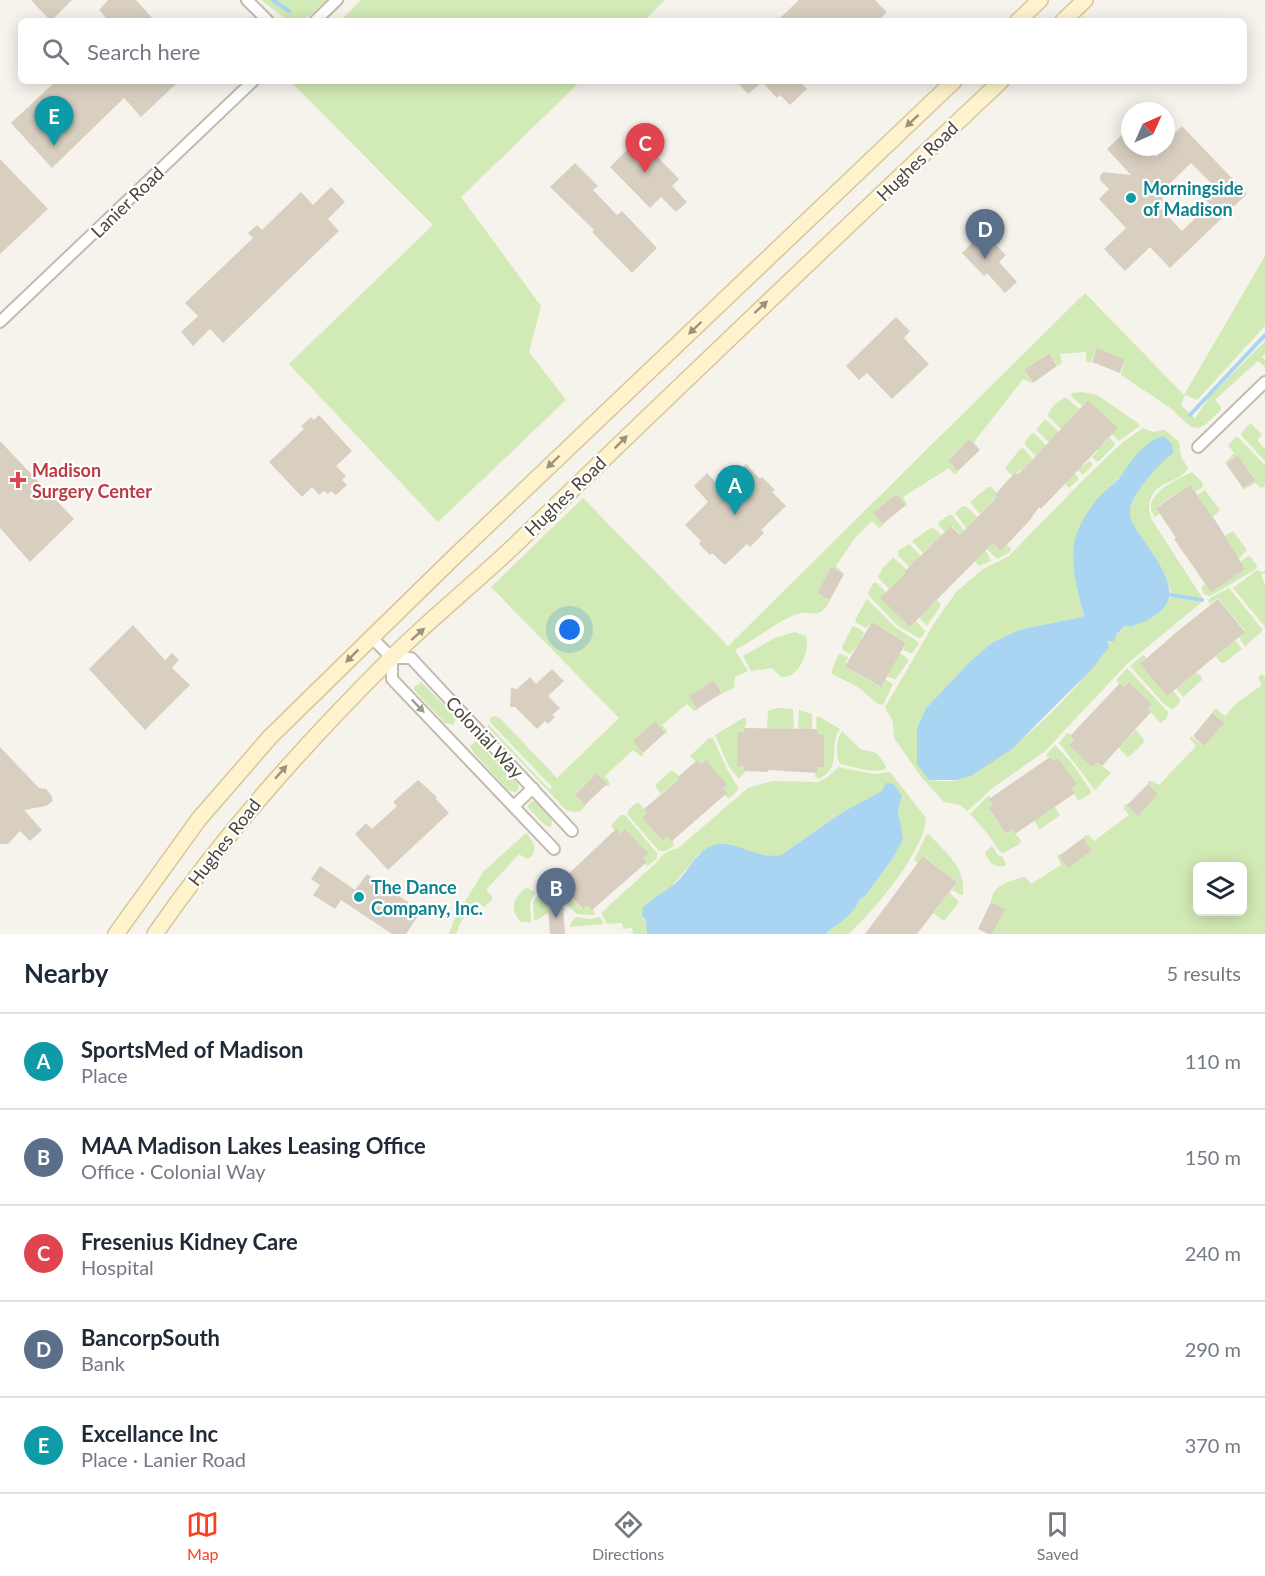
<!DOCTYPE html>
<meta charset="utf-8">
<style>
body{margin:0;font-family:Lato,sans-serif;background:#f6f6f7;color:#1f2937}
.controls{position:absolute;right:18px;bottom:18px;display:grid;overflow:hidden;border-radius:9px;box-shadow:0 3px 15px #0003}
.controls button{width:54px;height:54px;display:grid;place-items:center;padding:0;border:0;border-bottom:2px solid #e0e1e3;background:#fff;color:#1f2937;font:30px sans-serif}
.compass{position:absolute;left:1121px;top:102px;width:54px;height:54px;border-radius:50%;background:#fff;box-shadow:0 3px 15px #0003;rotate:45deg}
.you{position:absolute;left:570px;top:630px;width:21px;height:21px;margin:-15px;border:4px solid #fff;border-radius:50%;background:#1a73e8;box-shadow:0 0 0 9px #1a73e833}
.badge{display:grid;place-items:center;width:39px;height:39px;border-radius:50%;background:#fc3f1d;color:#fff;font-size:20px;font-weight:700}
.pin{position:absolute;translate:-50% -50px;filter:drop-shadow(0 2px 3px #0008)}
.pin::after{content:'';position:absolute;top:32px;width:21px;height:18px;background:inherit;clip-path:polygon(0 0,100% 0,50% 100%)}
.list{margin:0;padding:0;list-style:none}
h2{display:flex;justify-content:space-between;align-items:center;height:78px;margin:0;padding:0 24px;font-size:26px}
h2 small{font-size:20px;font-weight:400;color:#747a83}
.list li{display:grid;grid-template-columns:39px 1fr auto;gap:18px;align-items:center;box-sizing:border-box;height:96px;padding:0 24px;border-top:2px solid #e0e1e3}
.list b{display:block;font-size:22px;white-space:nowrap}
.list p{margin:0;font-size:20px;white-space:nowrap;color:#747a83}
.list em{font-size:20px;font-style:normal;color:#747a83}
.icon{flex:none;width:33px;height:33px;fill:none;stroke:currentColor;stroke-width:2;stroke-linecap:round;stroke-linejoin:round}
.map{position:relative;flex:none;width:1265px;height:934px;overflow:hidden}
.search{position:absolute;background:#fff;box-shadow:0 3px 15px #0003;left:18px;right:18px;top:18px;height:66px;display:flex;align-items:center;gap:15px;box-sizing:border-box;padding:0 21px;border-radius:9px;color:#747a83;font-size:22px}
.sheet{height:558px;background:#fff}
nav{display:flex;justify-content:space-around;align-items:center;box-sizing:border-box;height:84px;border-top:2px solid #e0e1e3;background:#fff;font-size:16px;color:#747a83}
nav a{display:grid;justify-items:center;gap:3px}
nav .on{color:#fc3f1d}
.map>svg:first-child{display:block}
.green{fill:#d2eab5;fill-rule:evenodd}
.water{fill:#a9d4f2}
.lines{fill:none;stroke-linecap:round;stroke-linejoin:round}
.stream{stroke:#a9d4f2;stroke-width:4}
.building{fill:#d8cfc1;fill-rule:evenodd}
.minor-casing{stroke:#c2bbae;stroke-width:14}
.secondary-casing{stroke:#d6c79b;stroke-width:18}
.minor{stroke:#fff;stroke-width:10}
.secondary{stroke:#fff3cd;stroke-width:15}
.oneway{fill:#9c937c}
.oneway2{fill:#9c9892}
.culture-dot{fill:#0f9aa8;stroke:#fff;stroke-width:2}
.health-dot{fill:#e0444e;stroke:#fff;stroke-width:2}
.labels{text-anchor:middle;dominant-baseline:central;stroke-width:4.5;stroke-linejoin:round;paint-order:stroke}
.street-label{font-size:18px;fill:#4b4439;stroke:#fff}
.culture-label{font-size:18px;font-weight:bold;fill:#0d838f;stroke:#fff;text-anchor:start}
.health-label{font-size:18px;font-weight:bold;fill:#be3a42;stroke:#fff;text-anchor:start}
</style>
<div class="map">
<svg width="1265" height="934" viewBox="0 0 1265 934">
<rect width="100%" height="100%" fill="#f6f3ec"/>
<!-- green -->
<path class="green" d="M261 0H327L303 21H289Z
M361 0H665L644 21H340Z
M290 81H581L461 197 541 306 529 352 566 400 438 522 289 364 433 225Z
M1265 256V326L1197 400 1185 395 1181 405 1195 418 1210 396 1265 341V354L1262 357 1265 360V367L1258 361 1215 400 1221 407V410L1205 425 1199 428 1191 427 1169 407 1121 375 1125 359 1097 348 1090 363 1086 361V352L1060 354 1062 363 1058 366 1048 353 1024 370 1032 383 1023 379 974 442 980 450 969 439 948 459 958 471 957 473 954 474 949 468 903 497 907 504V507L896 494 874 512 883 524 882 527 879 528 872 521 855 538 836 566 844 574 831 567 817 593 830 600C819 623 810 608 794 615 773 624 755 640 735 650L748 671 735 677 734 688 721 694 722 692 714 680 689 696 698 710 694 711 687 704 662 725 667 731 666 735 654 722 633 741 643 752V756H640L633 750 605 776 610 783 609 786H605L607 784 597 773 575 793 586 804C583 813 573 814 565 809L488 727V724L550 790 552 787 490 722V718L494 716 500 718 557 778 619 718 491 587 583 498 728 646 1085 293 1184 395Z
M1082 392 1097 395 1138 423 1140 426 1119 441 1112 434 1118 428 1088 401 1082 406 1071 396 1072 393Z
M1065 397 1080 409 1061 429 1047 415 1054 405Z
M1045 419 1059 432 1053 439 1083 466 1089 461 1092 463V466L1083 475 1036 430Z
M1251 423 1262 435 1257 440 1265 449V461L1241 435 1242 432Z
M1143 428 1153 432 1165 430 1179 442 1181 457 1188 468C1180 484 1156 479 1150 501 1148 508 1149 513 1152 520L1203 599 1171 594C1170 565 1127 534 1130 510 1131 502 1143 483 1148 476 1152 471 1156 468 1160 462L1137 456 1122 475 1101 495 1085 519 1076 578 1084 614 1082 617 1023 629 952 682 939 694 926 708 917 728V760L929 780C937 780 948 783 956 780 1007 763 1080 690 1108 644L1106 641 1118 634 1126 625 1131 627C1146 621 1165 613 1170 597L1202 602 1127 664 1045 751 990 790 969 810 967 811 960 805 944 802 922 778 894 738 893 722 885 707 935 622 956 592 983 569 1009 556 1083 480 1123 442Z
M1034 433 1078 477V480L1069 488 1065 484 1070 478 1042 450 1036 456 1025 445V442L1031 434Z
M1110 437 1115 445 1099 461H1096L1092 457 1098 451 1095 447 1100 442 1104 444Z
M1236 437H1238L1265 465V486L1261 488 1255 483 1243 490V488L1255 479 1238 455 1226 464 1225 463 1234 453 1228 445Z
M1023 448 1033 459 1027 466 1030 469 1025 474 1021 470 1012 476 1005 468 1020 449Z
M1192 472 1202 482 1203 487 1195 492 1190 485 1156 507 1160 514 1155 517C1138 496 1178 479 1192 472Z
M988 487H991L997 493V496L992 501 994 505 987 507 980 514 970 502Z
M1205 490 1220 510 1213 517 1197 495Z
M963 506 967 507 977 517 972 523 1001 551 1007 545 1011 549 1010 552 997 559 967 529 955 513Z
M949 515H952L966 533 987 553 991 561 979 566 975 561 981 555 952 526 945 532 938 525 939 522Z
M932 527 942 535 923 553 912 541Z
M1233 531 1247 550 1238 559 1225 536Z
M909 544 920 555 919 557 924 562 915 570 911 565 909 567 898 555V551Z
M1248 556 1251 557 1257 566 1256 569 1214 594 1209 596 1204 594 1201 587 1206 584 1211 591 1245 569 1240 562Z
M893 557 906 569V572L889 589 878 577 882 569Z
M1257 570 1262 572 1265 570V573L1261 574 1265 586V627L1233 588Z
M873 583H877L886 592 881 598 910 627 916 621 925 631 922 637 919 638 897 625 869 596 868 593Z
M1229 588 1263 630 1245 647 1239 637 1245 631 1218 598 1210 604 1208 601 1210 598Z
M867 599 896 628 917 641 919 643 912 654 903 650 906 643 872 622 866 628 855 622 856 618Z
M937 600 941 605 927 626 919 618 925 612 922 609 931 606Z
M854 626 864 632 861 640 865 642 860 649 856 647 850 654 843 650 842 647 852 627Z
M795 632 806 636C810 647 802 670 791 675 789 677 784 677 781 677L772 668 751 671 743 656 775 638Z
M1235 640 1242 649 1224 663H1221L1216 657 1217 655Z
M840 654 848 657 845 666 880 687 885 679 893 684 883 705 878 704 859 688 831 673 838 655Z
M899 654H902L909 660 895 680 887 676Z
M1143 655 1147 658 1141 664 1167 696 1173 691 1180 699V702L1173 710 1164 704 1130 666Z
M1126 669H1128L1168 712 1167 718 1160 723 1148 709 1152 704 1129 682 1124 687 1120 683H1117V679Z
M1195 672 1202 677V680L1183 697 1176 688Z
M1262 674 1265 678V934H992L1004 909 991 902C993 884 1008 883 1022 877H1025L1031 884 1061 865 1057 855 1092 850 1083 838 1084 836 1089 835 1094 841 1129 815 1124 809 1125 804 1128 805 1138 815 1158 794 1148 784V781H1153L1159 785 1196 746 1190 739 1191 736 1204 746 1213 710 1216 709 1225 716 1237 703 1262 685 1258 678ZM1198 867H1242V912H1198Z
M421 682 453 714 456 719 453 725 445 723 414 690V687Z
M777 708 793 709 794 729 767 728 768 711Z
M799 710 812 714V728L810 730 798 728Z
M818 716 840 729C827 748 844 765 819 779L815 777V774L817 773V767L824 766V735L817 734 816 718Z
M743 718H746V727H744V733H738V765L744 766 745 772 739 779 729 767 715 735Z
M1136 730 1143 738 1144 742 1130 756 1127 757 1118 747Z
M842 731 860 749 877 753 886 766V769C871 774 855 767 840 764 835 755 836 740 842 731Z
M1067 733 1071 734 1070 736 1092 767 1097 762 1111 773 1095 790 1059 743Z
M709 738H713L727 769 739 789 729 799 725 795 726 793 723 789 727 784 706 760 701 764 697 760 695 761 690 756Z
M476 741 517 783 519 787 516 792 509 791 473 752 470 746Z
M1055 745 1071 762 1091 791 1090 794 1078 801 1071 788 1076 784 1058 758 1053 761 1049 756 1047 757V754Z
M838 767 874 774 890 772 926 818C925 850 873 913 848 934H825C836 925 855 914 858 900L866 895 893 858 902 839 898 810 902 796 883 791 843 812 781 855C762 858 750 850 733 846 723 844 709 851 699 853 682 876 662 896 643 918L646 921 647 934H633L632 928 623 929 622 923 607 924 601 913 658 861C661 855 670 849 677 849L748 788 772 781 819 782 829 776Z
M672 770 679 776V779L660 794 655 785Z
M989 795 993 805 988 809 1006 834 1012 829 1021 841 1020 844 1003 853 1000 852 987 833 970 814Z
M532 801 537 802 552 820 551 827 546 826 529 809 528 805Z
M636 803H639L647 813 642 818 662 840 667 836 672 841 673 840 674 845 666 851H659L627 814 629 809Z
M1054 806 1060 815 1041 829H1039L1034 820Z
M621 815H625L657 853V858L648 866 645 864 647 862 643 858 647 853 626 830 621 834 612 828V824Z
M526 833C534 841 540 853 527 859L519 854 486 890 492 896V900L484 907 476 901 460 923 456 934H449L454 920 483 872Z
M929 834C946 854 966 866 963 894L961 895 952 890 957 882 924 856 918 863 914 860 926 835Z
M992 846 998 855 1003 857 1006 865C995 870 988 862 985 852Z
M559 873 567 884 563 888 582 909 587 905 595 912 594 915 577 914 563 901 553 878Z
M548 884H551L565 910 563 911V907L548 909V913L537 920H534L533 901Z
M527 887 535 893 530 902 531 922H521C508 909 514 897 527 887Z
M949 892 959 902 944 921 933 913 939 907 935 903 940 896 944 899Z
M576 917 590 919 599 917 603 921V924L570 927 571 922Z"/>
<!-- water -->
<path class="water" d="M1164 436 1172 444 1173 453C1160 462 1131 494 1130 511 1129 523 1140 534 1146 544 1174 584 1186 607 1131 627L1126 625 1116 635 1114 641H1107L1109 647 1092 669 1012 749 971 776 956 780H929L917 764V728L926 708 970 662 992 643 1013 633 1023 629 1082 617 1084 614C1077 591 1069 559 1076 536 1080 522 1091 506 1100 496 1107 488 1118 482 1123 473 1132 459 1147 439 1164 436Z
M886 783 894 784 902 796 898 810 903 839 893 858 866 895 859 900C855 914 836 925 825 934H647L646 921 642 915 643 907C654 898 666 891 677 882 694 865 700 839 731 845 749 849 761 858 781 855L843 812 882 791Z"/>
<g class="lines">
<!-- stream -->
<path class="stream" d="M273 0 289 11
M1190 415 1265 335
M1171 595 1202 600"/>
</g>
<!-- building -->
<path class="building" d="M31 0H72L51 21Z
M108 0H136L155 21H109L99 10Z
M799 0H875L887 12 878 21H777Z
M56 81H179L141 117 124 98 52 168 11 123Z
M736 81H799L807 89 790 105 780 95 777 98 762 82 748 94Z
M1182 126 1247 194 1170 268 1150 247 1125 271 1104 249 1126 228 1099 199 1109 189 1100 180V176L1103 172 1131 175 1107 149 1130 127V147H1146L1156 157 1172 142 1169 138ZM1191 163 1210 182 1199 193 1210 204 1182 231 1162 210 1163 190Z
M639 138 679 179 672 186 687 202 676 212 661 197 650 208 610 167Z
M0 159 48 209 0 254Z
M575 163 598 186 593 190 617 215 622 211 657 248 632 273 592 232 594 230 550 187Z
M331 187 345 202 328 219 339 231 223 343 210 329 193 346 181 332 198 316 185 303 253 238 248 233 257 225 262 230 301 192 313 205Z
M983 232 1006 255 999 262 1017 282 1005 293 987 273 984 276 962 253Z
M896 317 910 331 904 338 929 364 892 399 867 373 859 380 846 366Z
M1097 348 1125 359 1120 373 1092 362Z
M1049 353 1057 366 1033 383 1024 370Z
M1088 400 1118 428 1041 509 1039 507 1030 520 1001 551 993 543 910 627 880 598 906 572 905 571 951 526 960 535 992 502 997 496 995 495 1008 480 1015 473 1017 474 1022 471Z
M319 415 352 451 336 466 346 476 342 480 347 485 336 495 331 491 328 494 324 491 319 495 312 487 302 497 269 462 304 429 301 426 311 417 314 420Z
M969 439 980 450 958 471 948 460Z
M0 441 74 519 30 562 0 528Z
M1238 455 1255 480 1243 488 1226 464Z
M746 464 760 479 762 477 775 490 772 492 786 506 761 530 764 533 750 547 747 544 725 565 712 553 710 555 699 544 701 541 685 525 708 502 694 486 707 473 721 488Z
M1190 485 1217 523 1245 569 1211 592 1174 539 1176 538 1156 508Z
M896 494 906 505 883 524 873 513Z
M831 567 844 574 830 600 817 593Z
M1218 599 1245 632 1167 696 1140 664 1179 630Z
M872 622 906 643 881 687 845 666Z
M133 625 165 660 172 653 179 660 172 668 190 685 145 730 89 669Z
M552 669 564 681 548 696 560 708 552 715 555 717 548 724 545 721 537 729 515 707H510L511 688 517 689 530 677 536 684Z
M714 680 722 693 697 709 689 696Z
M1129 682 1152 704 1148 709 1151 712 1102 766 1097 762 1092 767 1069 745 1074 740 1070 736 1120 683 1124 687Z
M1212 713 1224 723 1204 746 1193 736Z
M655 721 665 733 643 753 633 741Z
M744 728 817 729V734L824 735V767H817V773L768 770V772L744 771V766H737L738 732 744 733Z
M0 747 39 788 46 789 51 795 53 801 46 806 24 810 42 830 30 841 20 831 8 844H0Z
M1050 757 1053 761 1058 758 1077 784 1071 788 1075 793 1015 834 1012 829 1006 834 988 808 993 805 989 799Z
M697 760 701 764 706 760 727 784 723 789 727 793 672 841 667 836 663 841 642 818 647 813 644 809 679 779 678 777Z
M597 773 607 784 585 805 575 794Z
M418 780 437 797 435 798 449 813 388 870 355 834 366 823 372 829 397 806 393 802Z
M1148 784 1158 794 1138 816 1127 805Z
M616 829 621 834 625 829 648 853 643 858 647 862 592 910 587 905 583 909 563 888 567 884 563 879Z
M1083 838 1092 850 1068 868 1059 856Z
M923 856 957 882 917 934H865Z
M320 866 355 890 367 874 421 911 406 934H392L341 900 335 909 313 895 320 885 311 879Z
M991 902 1005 909 992 934H988L978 929Z
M563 907 565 934H550L548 909Z"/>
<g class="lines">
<!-- minor casing -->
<g class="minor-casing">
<path id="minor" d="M247 0 268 21
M315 21 337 0
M0 322 253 81
M1198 447 1265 382
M371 637 392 658V679L554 849
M392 658H411L572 831
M514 806 533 788"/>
</g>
<!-- secondary casing -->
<g class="secondary-casing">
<path id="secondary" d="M1018 21 1040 0
M1063 21 1085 0
M116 934 199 819 270 737 452 559 954 81
M155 934C225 833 303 746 390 659 430 619 474 584 515 545 676 389 838 235 1001 81"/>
</g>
<!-- minor -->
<use href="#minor" class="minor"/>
<!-- secondary -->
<use href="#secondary" class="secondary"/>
</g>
<!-- one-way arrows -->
<defs><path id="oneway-solid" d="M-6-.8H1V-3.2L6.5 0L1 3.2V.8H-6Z" transform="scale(1.5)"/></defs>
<g class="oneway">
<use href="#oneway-solid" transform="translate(912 121) rotate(137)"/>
<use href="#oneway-solid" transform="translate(761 307) rotate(-43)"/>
<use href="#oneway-solid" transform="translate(695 328) rotate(136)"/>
<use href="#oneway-solid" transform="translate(621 442) rotate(-45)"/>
<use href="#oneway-solid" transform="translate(553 462) rotate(136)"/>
<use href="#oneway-solid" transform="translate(418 634) rotate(-42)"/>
<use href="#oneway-solid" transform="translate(352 656) rotate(135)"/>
<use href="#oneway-solid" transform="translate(281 772) rotate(-49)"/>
</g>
<use class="oneway2" href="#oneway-solid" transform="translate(418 706) rotate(46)"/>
<!-- markers -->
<g class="culture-dot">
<circle cx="1131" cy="198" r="6"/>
<circle cx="359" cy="897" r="6"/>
</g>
<path class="health-dot" d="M15 471h6v6h6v6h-6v6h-6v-6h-6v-6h6z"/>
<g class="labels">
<!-- street labels -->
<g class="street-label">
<text transform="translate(917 161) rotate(-44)">Hughes Road</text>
<text transform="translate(127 202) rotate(-44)">Lanier Road</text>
<text transform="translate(565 496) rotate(-44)">Hughes Road</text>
<text transform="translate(485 737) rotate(47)">Colonial Way</text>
<text transform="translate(224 842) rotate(-52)">Hughes Road</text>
</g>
<!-- culture labels -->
<g class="culture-label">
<text x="1143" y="188">Morningside<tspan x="1143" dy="21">of Madison</tspan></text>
<text x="371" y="887">The Dance<tspan x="371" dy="21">Company, Inc.</tspan></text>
</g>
<!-- health labels -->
<g class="health-label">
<text x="32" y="470">Madison<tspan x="32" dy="21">Surgery Center</tspan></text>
</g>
</g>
</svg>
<div class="controls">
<button><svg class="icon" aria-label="layers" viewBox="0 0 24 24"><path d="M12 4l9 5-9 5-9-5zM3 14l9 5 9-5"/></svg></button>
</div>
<svg class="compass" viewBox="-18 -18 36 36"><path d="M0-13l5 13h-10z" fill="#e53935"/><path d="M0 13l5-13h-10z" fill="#747a83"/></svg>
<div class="you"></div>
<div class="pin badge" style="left:735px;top:515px;background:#0f9aa8">A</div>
<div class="pin badge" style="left:556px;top:918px;background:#5c6f8a">B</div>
<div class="pin badge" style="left:645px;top:173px;background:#e0444e">C</div>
<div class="pin badge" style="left:985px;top:259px;background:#5c6f8a">D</div>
<div class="pin badge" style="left:54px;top:146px;background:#0f9aa8">E</div>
<div class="search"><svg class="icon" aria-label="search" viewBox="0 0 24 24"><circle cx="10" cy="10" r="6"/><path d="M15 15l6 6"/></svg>Search here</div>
</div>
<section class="sheet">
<h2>Nearby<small>5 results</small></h2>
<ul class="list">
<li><span class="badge" style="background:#0f9aa8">A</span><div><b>SportsMed of Madison</b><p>Place</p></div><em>110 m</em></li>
<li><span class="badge" style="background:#5c6f8a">B</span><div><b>MAA Madison Lakes Leasing Office</b><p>Office · Colonial Way</p></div><em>150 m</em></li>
<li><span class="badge" style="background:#e0444e">C</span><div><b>Fresenius Kidney Care</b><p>Hospital</p></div><em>240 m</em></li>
<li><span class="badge" style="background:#5c6f8a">D</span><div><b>BancorpSouth</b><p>Bank</p></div><em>290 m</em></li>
<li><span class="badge" style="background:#0f9aa8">E</span><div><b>Excellance Inc</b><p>Place · Lanier Road</p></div><em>370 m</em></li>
</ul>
</section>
<nav>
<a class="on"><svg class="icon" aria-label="map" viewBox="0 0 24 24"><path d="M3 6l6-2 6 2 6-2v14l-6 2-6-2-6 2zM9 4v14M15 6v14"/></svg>Map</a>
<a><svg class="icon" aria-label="directions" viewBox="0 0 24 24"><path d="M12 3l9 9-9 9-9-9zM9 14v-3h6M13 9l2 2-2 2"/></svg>Directions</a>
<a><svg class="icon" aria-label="saved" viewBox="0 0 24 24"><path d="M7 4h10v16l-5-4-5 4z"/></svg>Saved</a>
</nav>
